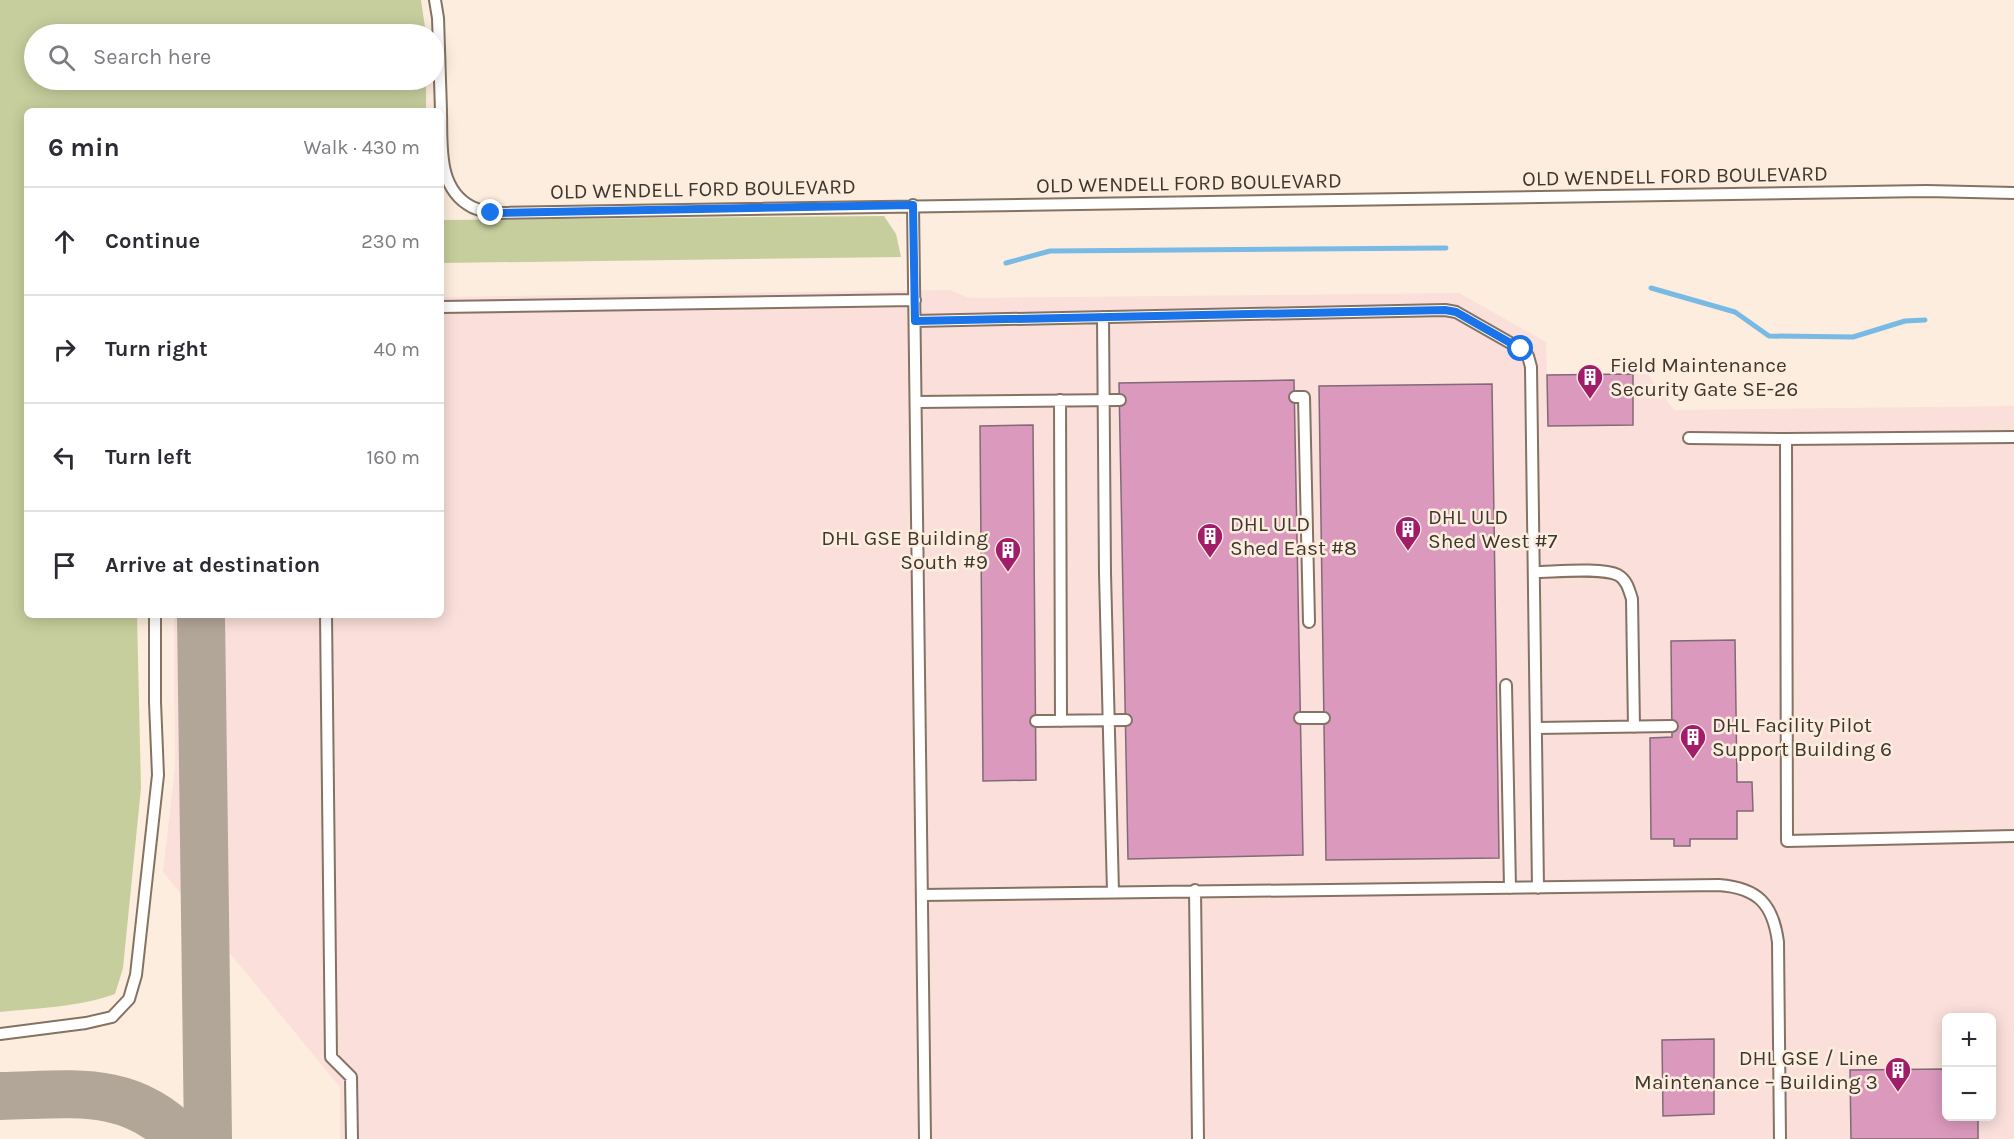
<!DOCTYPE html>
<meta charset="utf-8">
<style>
body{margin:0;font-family:Karla,sans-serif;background:#f2f2f3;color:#2b2b33}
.controls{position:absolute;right:18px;bottom:18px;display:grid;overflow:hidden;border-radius:9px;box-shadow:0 3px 15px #0003}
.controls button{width:54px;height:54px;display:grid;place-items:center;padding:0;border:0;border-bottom:2px solid #e1e1e2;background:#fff;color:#2b2b33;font:30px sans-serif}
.stop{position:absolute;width:18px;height:18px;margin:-14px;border:4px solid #1a73e8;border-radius:50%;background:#fff}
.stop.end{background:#1a73e8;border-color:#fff;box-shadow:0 2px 6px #0008}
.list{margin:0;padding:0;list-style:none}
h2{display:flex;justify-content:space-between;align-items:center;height:78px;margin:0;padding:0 24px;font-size:26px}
h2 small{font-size:20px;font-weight:400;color:#7c7c81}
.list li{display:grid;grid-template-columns:39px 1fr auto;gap:18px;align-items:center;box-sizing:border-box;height:108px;padding:0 24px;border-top:2px solid #e1e1e2}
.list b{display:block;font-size:22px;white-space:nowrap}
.list em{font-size:20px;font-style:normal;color:#7c7c81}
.icon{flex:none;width:33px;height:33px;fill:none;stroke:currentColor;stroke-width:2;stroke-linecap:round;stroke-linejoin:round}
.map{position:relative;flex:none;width:2014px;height:1139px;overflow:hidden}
.search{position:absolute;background:#fff;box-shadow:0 3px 15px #0003;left:24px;top:24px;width:420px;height:66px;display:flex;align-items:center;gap:15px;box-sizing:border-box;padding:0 21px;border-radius:33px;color:#7c7c81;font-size:22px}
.panel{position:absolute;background:#fff;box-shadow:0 3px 15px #0003;left:24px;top:108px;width:420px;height:510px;border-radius:9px}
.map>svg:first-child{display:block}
.industrial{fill:#fadfdb;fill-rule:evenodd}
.green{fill:#c6ce9d}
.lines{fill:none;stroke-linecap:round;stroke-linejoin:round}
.stream{stroke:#79bae4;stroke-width:5}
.taxiway{stroke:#b2a699;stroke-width:48}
.building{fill:#db9abd;stroke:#806a75;stroke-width:1.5}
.service-casing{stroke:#847362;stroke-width:14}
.service{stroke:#fff;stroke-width:10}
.route{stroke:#1a73e8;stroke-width:8}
.labels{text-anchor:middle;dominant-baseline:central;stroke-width:5;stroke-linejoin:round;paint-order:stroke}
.street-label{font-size:21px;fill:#3e372f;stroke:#fdedde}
.poi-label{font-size:21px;fill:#3e372f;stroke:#fdedde;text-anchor:start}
</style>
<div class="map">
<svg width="2014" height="1139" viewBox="0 0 2014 1139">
<rect width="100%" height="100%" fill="#fdedde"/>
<!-- industrial -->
<path class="industrial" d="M950 290 969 298 1459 293 1546 342 1547 375 1648 374 1674 410 2014 406V1139H340V1087L163 872 175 768 174 615H441V297ZM1946 1018H1992V1116H1946Z"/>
<!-- green -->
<path class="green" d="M0 0H421L426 34H34V80H426V111H27V615H137L141 788 123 968 115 994C79 1007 38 1008 0 1012Z
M884 216 896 234 901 257 441 263V220Z"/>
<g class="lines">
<!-- stream -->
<path class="stream" d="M1006 263 1050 251 1446 248
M1651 288 1735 312 1769 336 1853 337 1905 321 1925 320"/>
<!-- taxiway -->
<path class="taxiway" d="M201 615 208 1139
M0 1096C70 1095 129 1083 182 1139"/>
</g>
<!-- building -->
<path class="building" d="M1633 374V425L1548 426 1547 375Z
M1294 380 1303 855 1128 859 1119 383Z
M1492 384 1499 858 1326 860 1319 386Z
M1033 425 1036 780 983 781 980 426Z
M1735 640 1737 782H1752L1753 811H1737V839H1690V846H1674V839H1651L1650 738 1672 737 1671 641Z
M1714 1039V1114L1663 1116 1662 1040Z
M1946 1069V1116H1978V1139H1851L1850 1070Z"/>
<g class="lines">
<!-- service casing -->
<g class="service-casing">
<path id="service" d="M435 0 438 18 441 111
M441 113C442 146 437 189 472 207 478 210 485 211 491 213L1927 191 2014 193
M913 205 925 1139
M441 307 915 300
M1103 317 1105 573 1113 892
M915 321 1445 310 1456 312 1521 349 1528 356 1531 367 1538 888
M1295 397H1304L1309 622
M1060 400 1061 721
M917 402 1120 400
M2014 437 1786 439 1787 841 2014 836
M1689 438 1786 439
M1534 572C1553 572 1602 567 1618 575 1627 580 1629 590 1632 599L1634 727
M326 615 331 1057 351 1077 352 1139
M1506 685 1510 888
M1300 718H1324
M1036 721 1126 720
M1536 728 1672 726
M1195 890 1198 1139
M922 895 1719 885C1758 888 1773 904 1778 942L1780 1139
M0 1034 86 1023 112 1017 129 999 136 975 158 775 155 702V615"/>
</g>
<!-- service -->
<use href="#service" class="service"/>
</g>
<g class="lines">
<!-- route -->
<path class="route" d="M491 213 913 205 915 321 1445 310 1456 312 1521 349"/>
</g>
<!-- icons -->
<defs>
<g id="building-pin" transform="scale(1.35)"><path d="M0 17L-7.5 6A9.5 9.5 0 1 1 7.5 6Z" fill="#a11c69" stroke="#fdedde"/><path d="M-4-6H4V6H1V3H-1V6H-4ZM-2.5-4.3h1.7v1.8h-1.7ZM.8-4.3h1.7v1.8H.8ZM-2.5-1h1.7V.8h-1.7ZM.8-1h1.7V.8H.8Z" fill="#fff"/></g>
</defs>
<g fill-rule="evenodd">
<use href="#building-pin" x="1590" y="377"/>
<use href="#building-pin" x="1408" y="529"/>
<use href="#building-pin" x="1210" y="536"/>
<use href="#building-pin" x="1008" y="550"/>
<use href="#building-pin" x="1693" y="737"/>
<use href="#building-pin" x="1898" y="1070"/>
</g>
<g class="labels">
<!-- street labels -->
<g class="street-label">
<text transform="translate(1675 176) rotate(-1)">OLD WENDELL FORD BOULEVARD</text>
<text transform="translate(1189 183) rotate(-1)">OLD WENDELL FORD BOULEVARD</text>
<text transform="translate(703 189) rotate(-1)">OLD WENDELL FORD BOULEVARD</text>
</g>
<!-- poi labels -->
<g class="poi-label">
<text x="1610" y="365">Field Maintenance<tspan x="1610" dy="24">Security Gate SE-26</tspan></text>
<text x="1428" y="517">DHL ULD<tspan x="1428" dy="24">Shed West #7</tspan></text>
<text x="1230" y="524">DHL ULD<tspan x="1230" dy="24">Shed East #8</tspan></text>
<text x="988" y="538" text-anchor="end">DHL GSE Building<tspan x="988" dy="24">South #9</tspan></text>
<text x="1712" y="725">DHL Facility Pilot<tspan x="1712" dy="24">Support Building 6</tspan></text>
<text x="1878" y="1058" text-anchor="end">DHL GSE / Line<tspan x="1878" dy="24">Maintenance – Building 3</tspan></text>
</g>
</g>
</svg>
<div class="controls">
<button>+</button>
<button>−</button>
</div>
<div class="stop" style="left:1521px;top:349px"></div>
<div class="stop end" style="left:491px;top:213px"></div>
<div class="search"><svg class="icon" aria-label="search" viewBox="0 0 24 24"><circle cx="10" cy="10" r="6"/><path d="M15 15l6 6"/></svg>Search here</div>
<section class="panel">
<h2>6 min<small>Walk · 430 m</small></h2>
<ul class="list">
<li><svg class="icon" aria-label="ahead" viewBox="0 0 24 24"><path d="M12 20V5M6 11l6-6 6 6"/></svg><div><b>Continue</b></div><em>230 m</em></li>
<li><svg class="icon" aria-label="right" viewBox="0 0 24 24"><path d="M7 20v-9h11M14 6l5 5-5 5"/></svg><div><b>Turn right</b></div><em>40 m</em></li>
<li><svg class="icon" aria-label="left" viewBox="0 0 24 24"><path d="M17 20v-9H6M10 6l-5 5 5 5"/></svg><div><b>Turn left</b></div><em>160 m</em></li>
<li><svg class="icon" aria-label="arrive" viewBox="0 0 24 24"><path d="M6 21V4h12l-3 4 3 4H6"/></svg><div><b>Arrive at destination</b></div></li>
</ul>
</section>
</div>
